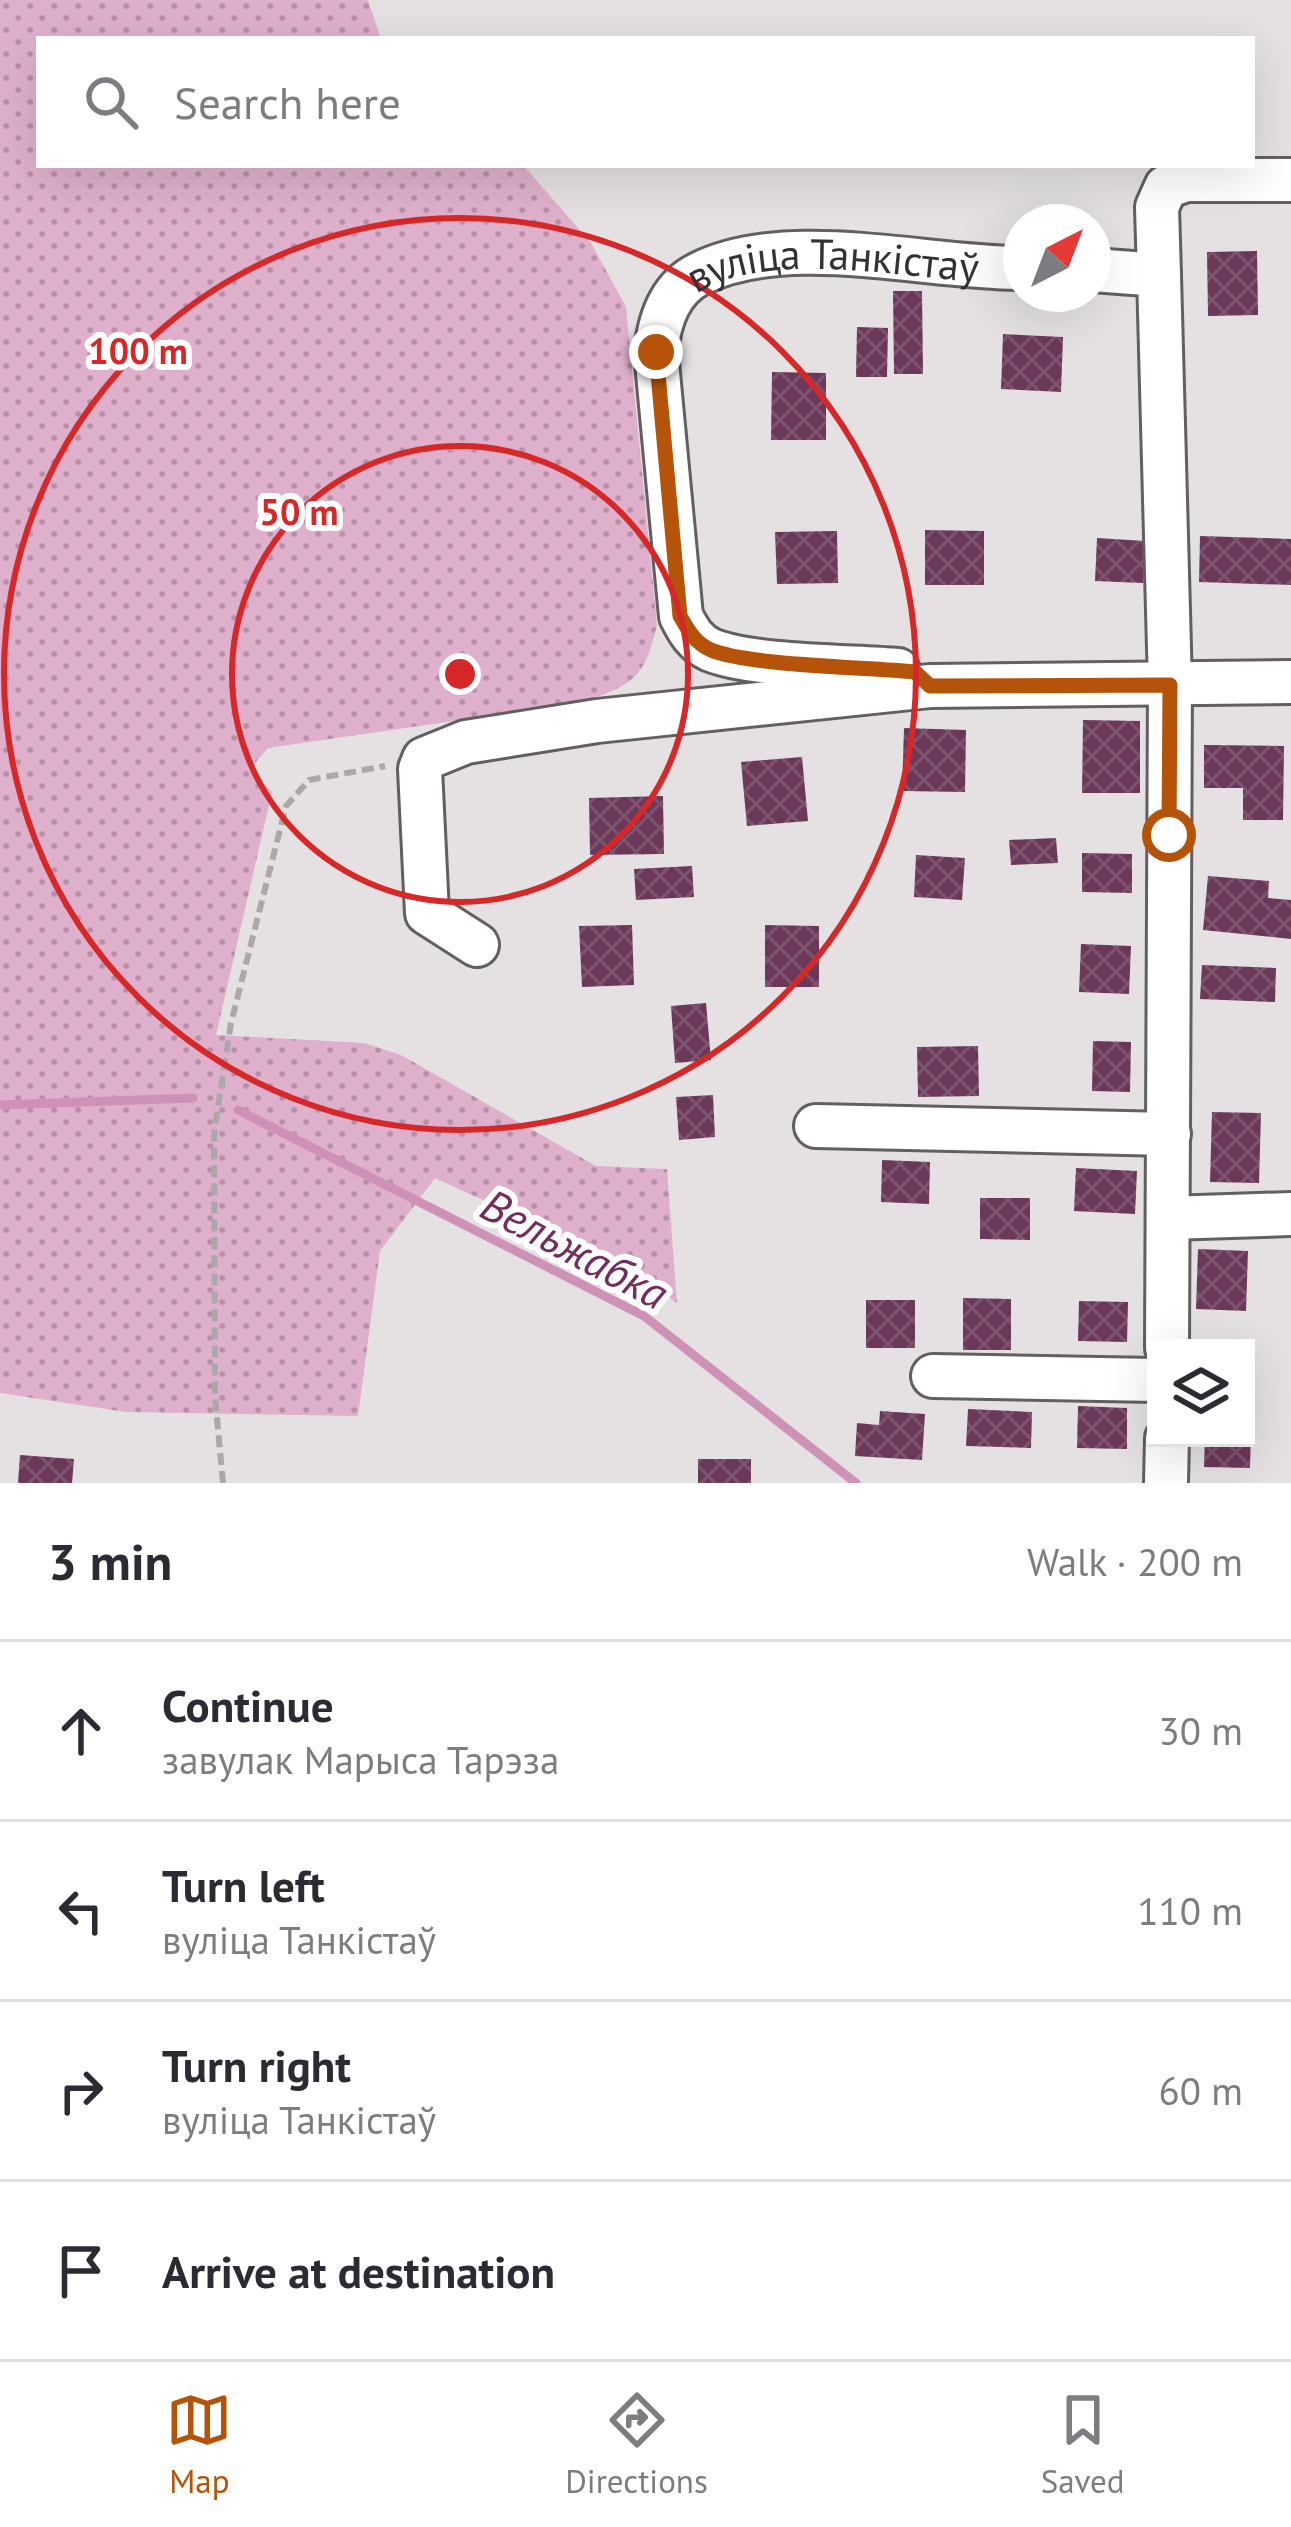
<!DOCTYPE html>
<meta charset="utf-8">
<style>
body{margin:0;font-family:"PT Sans",sans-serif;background:#f2f2f3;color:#2b2b33}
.controls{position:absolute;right:36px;bottom:36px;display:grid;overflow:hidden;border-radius:0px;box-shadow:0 12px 48px #0002}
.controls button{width:108px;height:108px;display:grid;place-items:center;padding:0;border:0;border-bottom:3px solid #e1e1e2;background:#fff;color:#2b2b33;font:60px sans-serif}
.compass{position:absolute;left:1003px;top:204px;width:108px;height:108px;border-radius:50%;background:#fff;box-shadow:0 12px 48px #0002;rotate:42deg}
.stop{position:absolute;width:36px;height:36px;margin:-27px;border:9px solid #b45309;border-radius:50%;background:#fff}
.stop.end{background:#b45309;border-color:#fff;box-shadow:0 3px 12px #0008}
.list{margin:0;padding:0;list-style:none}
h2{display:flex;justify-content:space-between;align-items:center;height:156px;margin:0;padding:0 48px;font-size:51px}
h2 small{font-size:39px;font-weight:400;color:#7c7c81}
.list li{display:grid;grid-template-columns:78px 1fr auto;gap:36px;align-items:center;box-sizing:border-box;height:180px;padding:0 48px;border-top:3px solid #e1e1e2}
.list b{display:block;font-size:45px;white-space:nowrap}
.list p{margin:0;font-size:39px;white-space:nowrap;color:#7c7c81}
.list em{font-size:39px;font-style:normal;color:#7c7c81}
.icon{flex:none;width:66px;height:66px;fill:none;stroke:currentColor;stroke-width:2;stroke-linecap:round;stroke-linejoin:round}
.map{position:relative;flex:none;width:1291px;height:1483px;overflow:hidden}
.search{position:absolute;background:#fff;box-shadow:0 12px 48px #0002;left:36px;right:36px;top:36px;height:132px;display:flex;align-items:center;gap:30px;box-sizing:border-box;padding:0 42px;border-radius:0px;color:#7c7c81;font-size:45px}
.sheet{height:876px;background:#fff}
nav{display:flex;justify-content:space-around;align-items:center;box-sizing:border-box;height:168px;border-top:3px solid #e1e1e2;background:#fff;font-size:33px;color:#7c7c81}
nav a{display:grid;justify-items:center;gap:6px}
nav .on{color:#b45309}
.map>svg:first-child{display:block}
.grass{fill:url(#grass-dots)}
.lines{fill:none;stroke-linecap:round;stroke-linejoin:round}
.stream{stroke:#cf92b7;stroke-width:9}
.building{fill:url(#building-cross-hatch)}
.minor-casing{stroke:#635f61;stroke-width:48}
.path{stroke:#aba8a9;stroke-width:6;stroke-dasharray:12 6;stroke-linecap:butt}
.minor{stroke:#fff;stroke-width:42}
.route{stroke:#b45309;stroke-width:15}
.ring{fill:none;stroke:#d62828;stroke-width:6}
.labels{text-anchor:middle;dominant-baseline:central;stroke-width:12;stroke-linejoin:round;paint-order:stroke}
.street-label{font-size:42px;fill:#343233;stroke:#fff}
.water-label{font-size:45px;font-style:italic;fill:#742c5c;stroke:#fff}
.centre{fill:#d62828;stroke:#fff;stroke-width:6}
.ring-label{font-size:36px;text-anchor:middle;font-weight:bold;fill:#d62828;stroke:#fff;stroke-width:12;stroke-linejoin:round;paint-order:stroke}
</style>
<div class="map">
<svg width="1291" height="1483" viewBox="0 0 1291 1483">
<defs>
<pattern id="grass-dots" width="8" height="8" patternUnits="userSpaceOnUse" patternTransform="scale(3)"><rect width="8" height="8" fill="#dfb0cc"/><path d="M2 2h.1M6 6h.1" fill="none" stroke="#b690a6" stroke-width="1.8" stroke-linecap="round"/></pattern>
<pattern id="building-cross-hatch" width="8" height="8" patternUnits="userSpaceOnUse" patternTransform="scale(3)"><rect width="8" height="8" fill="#6c3859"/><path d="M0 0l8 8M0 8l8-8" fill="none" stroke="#7d546e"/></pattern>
</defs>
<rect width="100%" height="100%" fill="#e5e1e3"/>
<!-- grass -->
<path class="grass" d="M0 0H368L381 39H39V165H523L591 243 626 307 657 625C644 678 635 684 583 702L268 748 250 769 272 792 216 1035 364 1043 401 1055 596 1166 667 1169 677 1303 617 1262 435 1178 380 1251 358 1416 126 1412 0 1393Z"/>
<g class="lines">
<!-- stream -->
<path class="stream" d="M0 1105 193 1098
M238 1110 644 1316 856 1483"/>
</g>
<!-- building -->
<path class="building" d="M1257 251 1258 315 1208 316 1207 252Z
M893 291H922L923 374H894Z
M857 327 888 328 887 377H856Z
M1003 334 1063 337 1061 392 1001 389Z
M772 372 826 373V440H771Z
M925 530 984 531V585H925Z
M837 531 838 583 777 584 775 532Z
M1200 536 1291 539V585L1199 582Z
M1097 538 1145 541 1143 583 1095 581Z
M1083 720 1140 721V793H1082Z
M904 728 966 730 965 792 902 791Z
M1204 745 1284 746 1283 820H1243V788H1204Z
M802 757 808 821 747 826 741 762Z
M663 796 664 854 590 855 589 798Z
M1056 838 1058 863 1011 865 1009 840Z
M1082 853 1132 854V893L1082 892Z
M916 855 965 858 962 900 914 897Z
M692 866 694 897 636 900 634 869Z
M1208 876 1269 881 1268 898 1291 900V939L1203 930Z
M632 925 634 985 582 987 579 926Z
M765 925 819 926V987H765Z
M1081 944 1131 946 1129 994 1079 992Z
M1202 965 1276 968 1275 1002 1200 999Z
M706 1003 711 1060 675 1063 671 1006Z
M1093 1041 1131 1042 1130 1092 1092 1091Z
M978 1046 979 1096 918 1097 917 1047Z
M713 1095 715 1137 679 1140 676 1097Z
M1212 1112 1261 1113 1259 1183 1210 1182Z
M882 1160 930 1162 929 1204 881 1202Z
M1076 1168 1137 1171 1135 1214 1074 1211Z
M980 1198H1030V1240L980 1239Z
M1198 1249 1248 1251 1246 1311 1196 1309Z
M963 1298 1011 1299V1350H963Z
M866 1300H915V1348H866Z
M1079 1301 1128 1302 1127 1342 1078 1341Z
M1078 1406 1127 1408V1449L1077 1448Z
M968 1409 1032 1412 1031 1448 966 1446Z
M880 1411 925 1414 922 1460 855 1456 857 1423 879 1425Z
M1246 1430 1251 1431 1250 1468 1204 1467 1205 1438H1246Z
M20 1455 74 1459 72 1483H18Z
M698 1459H751V1483H698Z"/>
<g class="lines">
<!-- minor casing -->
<g class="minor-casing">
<g id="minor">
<path d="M1093 270 1159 275 1170 685 1167 1348"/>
<path d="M1159 275 1157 207 1166 187 1186 180H1291"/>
<path id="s1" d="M898 670C849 666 754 667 711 650 695 643 688 630 681 616L656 352C659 322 669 289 699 274 786 230 925 268 1021 268"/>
<path d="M477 945 427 913 420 769 424 759 466 742 597 721 930 686 1291 682"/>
<path d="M816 1126 1169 1134"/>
<path d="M1168 1218 1291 1214"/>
<path d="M933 1376 1156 1380"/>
<path d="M1166 1483 1167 1438"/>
</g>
</g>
<!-- path -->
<path class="path" d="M223 1483 215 1397 214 1134 231 1023 286 806 309 780 385 766"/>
<!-- minor -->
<use href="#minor" class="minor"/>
</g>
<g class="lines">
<!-- route -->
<path class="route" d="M656 352 680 616C688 630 695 643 711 650 751 666 866 667 915 672L930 686 1170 685 1169 835"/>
</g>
<!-- distance rings -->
<g class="ring">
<circle cx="460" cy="674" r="228"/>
<circle cx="460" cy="674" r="456"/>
</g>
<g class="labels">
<!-- street labels -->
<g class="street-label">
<text stroke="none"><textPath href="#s1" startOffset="729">вуліца Танкістаў</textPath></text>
</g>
<!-- water labels -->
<g class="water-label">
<text transform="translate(575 1248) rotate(28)">Вельжабка</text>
</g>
</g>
<circle cx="460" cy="674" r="18" class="centre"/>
<g class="ring-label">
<text x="138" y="364">100 m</text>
<text x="299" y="525">50 m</text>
</g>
</svg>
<div class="controls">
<button><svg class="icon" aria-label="layers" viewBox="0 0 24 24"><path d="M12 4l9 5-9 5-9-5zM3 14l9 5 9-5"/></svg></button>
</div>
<svg class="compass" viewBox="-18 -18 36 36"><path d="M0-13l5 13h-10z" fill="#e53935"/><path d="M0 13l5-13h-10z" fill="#7c7c81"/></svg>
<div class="stop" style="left:1169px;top:835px"></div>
<div class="stop end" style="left:656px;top:352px"></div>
<div class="search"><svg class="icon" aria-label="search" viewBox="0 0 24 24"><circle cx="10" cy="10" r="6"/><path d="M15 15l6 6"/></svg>Search here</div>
</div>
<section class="sheet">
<h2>3 min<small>Walk · 200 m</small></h2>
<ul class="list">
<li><svg class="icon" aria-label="ahead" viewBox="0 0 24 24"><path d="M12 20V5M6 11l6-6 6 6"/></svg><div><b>Continue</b><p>завулак Марыса Тарэза</p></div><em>30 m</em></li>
<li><svg class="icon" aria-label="left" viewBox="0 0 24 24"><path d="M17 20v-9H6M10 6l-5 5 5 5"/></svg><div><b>Turn left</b><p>вуліца Танкістаў</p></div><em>110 m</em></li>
<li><svg class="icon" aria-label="right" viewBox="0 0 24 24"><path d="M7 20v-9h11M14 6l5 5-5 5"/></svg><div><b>Turn right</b><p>вуліца Танкістаў</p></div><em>60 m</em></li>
<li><svg class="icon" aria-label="arrive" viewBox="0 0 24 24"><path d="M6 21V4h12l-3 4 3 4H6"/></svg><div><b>Arrive at destination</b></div></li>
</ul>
</section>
<nav>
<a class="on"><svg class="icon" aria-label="map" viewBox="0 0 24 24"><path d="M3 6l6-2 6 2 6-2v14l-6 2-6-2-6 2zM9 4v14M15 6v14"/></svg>Map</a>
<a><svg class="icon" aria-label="directions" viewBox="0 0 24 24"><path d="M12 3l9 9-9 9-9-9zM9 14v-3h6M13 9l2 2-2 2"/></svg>Directions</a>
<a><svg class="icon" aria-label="saved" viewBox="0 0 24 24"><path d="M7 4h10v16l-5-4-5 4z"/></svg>Saved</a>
</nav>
